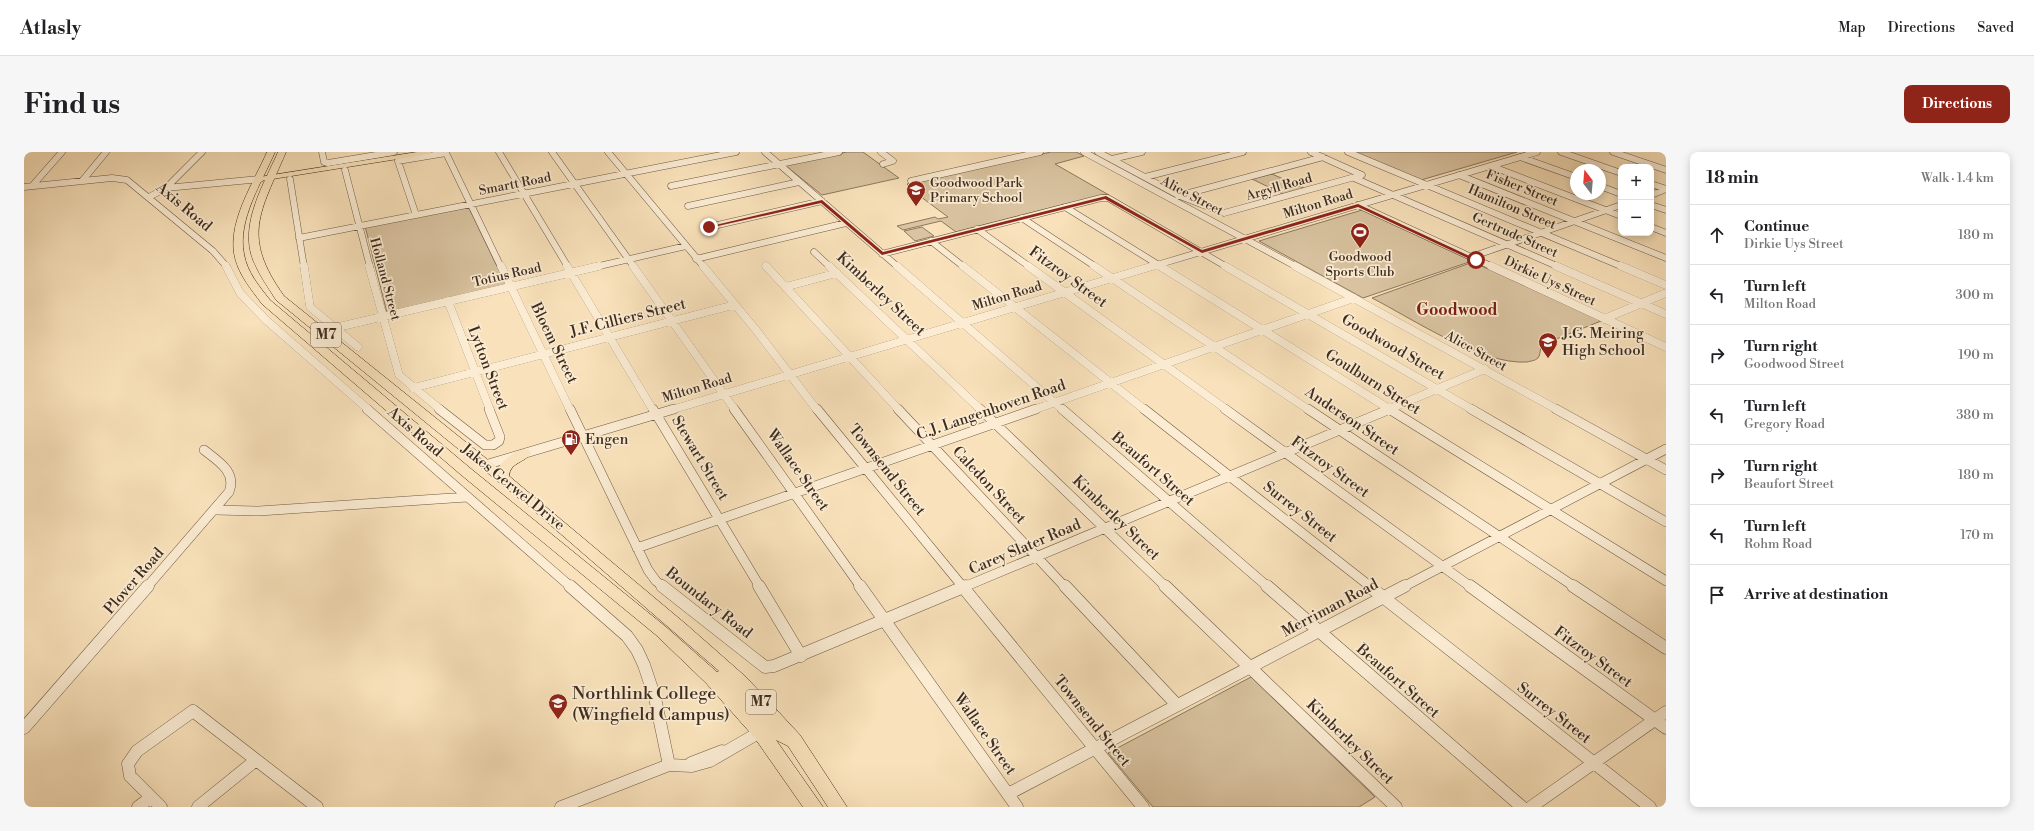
<!DOCTYPE html>
<meta charset="utf-8">
<style>
body{margin:0;font-family:"Libre Bodoni",serif;background:#f6f6f6;color:#202124}
.controls{position:absolute;right:12px;top:12px;display:grid;overflow:hidden;border-radius:8px;box-shadow:0 2px 10px #0003}
.controls button{width:36px;height:36px;display:grid;place-items:center;padding:0;border:0;border-bottom:1px solid #e0e0e0;background:#fff;color:#202124;font:20px sans-serif}
.compass{position:absolute;left:1546px;top:12px;width:36px;height:36px;border-radius:50%;background:#fff;box-shadow:0 2px 10px #0003;rotate:344deg}
.stop{position:absolute;width:12px;height:12px;margin:-9px;border:3px solid #8f2418;border-radius:50%;background:#fff}
.stop.end{background:#8f2418;border-color:#fff;box-shadow:0 1px 4px #0008}
.list{margin:0;padding:0;list-style:none}
h2{display:flex;justify-content:space-between;align-items:center;height:52px;margin:0;padding:0 16px;font-size:17px}
h2 small{font-size:13px;font-weight:400;color:#757577}
.list li{display:grid;grid-template-columns:26px 1fr auto;gap:12px;align-items:center;box-sizing:border-box;height:60px;padding:0 16px;border-top:1px solid #e0e0e0}
.list b{display:block;font-size:15px;white-space:nowrap}
.list p{margin:0;font-size:13px;white-space:nowrap;color:#757577}
.list em{font-size:13px;font-style:normal;color:#757577}
.icon{flex:none;width:22px;height:22px;fill:none;stroke:currentColor;stroke-width:2;stroke-linecap:round;stroke-linejoin:round}
.map{position:relative;flex:none;width:1642px;height:655px;overflow:hidden;border-radius:8px}
header{display:flex;align-items:center;gap:24px;box-sizing:border-box;height:56px;padding:0 20px;background:#fff;border-bottom:1px solid #e0e0e0}
header strong{font-size:19px}
nav{display:flex;gap:22px;margin-inline-start:auto;font-size:14px}
.intro{display:flex;align-items:center;justify-content:space-between;box-sizing:border-box;height:96px;padding:0 24px}
h1{margin:0;font-size:28px}
.button{padding:10px 18px;border-radius:8px;background:#8f2418;color:#fff;font-size:14px;font-weight:700}
main{display:flex;gap:24px;padding:0 24px}
aside{flex:1;background:#fff;border-radius:8px;box-shadow:0 2px 10px #0003}
.map>svg:first-child{display:block}
.green{fill:#d9c3a0;stroke:#8c785f}
.lines{fill:none;stroke-linecap:round;stroke-linejoin:round}
.minor-far3-casing{stroke:#6d5a45;stroke-width:7}
.minor-far2-casing{stroke:#6d5a45;stroke-width:8}
.minor-far1-casing{stroke:#6d5a45;stroke-width:10}
.minor-casing{stroke:#6d5a45;stroke-width:13}
.major-casing{stroke:#3e2c1e;stroke-width:1}
.highway-casing{stroke:#3e2c1e;stroke-width:1}
.minor-far3{stroke:#fbecd3;stroke-width:6}
.minor-far2{stroke:#fbecd3;stroke-width:8}
.minor-far1{stroke:#fbecd3;stroke-width:9}
.minor{stroke:#fbecd3;stroke-width:12}
.major{fill:#f9e2bb;fill-rule:evenodd}
.highway{fill:#f9e2bb;fill-rule:evenodd}
.route{fill:#8f2418}
.labels{text-anchor:middle;dominant-baseline:central;stroke-width:3.5;stroke-linejoin:round;paint-order:stroke}
.far-poi-label{font-size:13px;fill:#3e2c1e;stroke:#fbecd3;text-anchor:start}
.far-street-label{font-size:13px;fill:#3e2c1e;stroke:#fbecd3}
.shield{fill:#fbecd3;stroke:#776654;stroke-width:1}
.shield-label{font-size:14px;font-weight:bold;fill:#3e2c1e}
.street-label{font-size:15px;fill:#3e2c1e;stroke:#fbecd3}
.poi-label{font-size:15px;fill:#3e2c1e;stroke:#fbecd3;text-anchor:start}
.far-district-label{font-size:16px;font-weight:bold;fill:#7a1f14;stroke:#fbecd3}
.near-poi-label{font-size:18px;fill:#3e2c1e;stroke:#fbecd3;text-anchor:start}
</style>
<header>
<strong>Atlasly</strong>
<nav><a>Map</a><a>Directions</a><a>Saved</a></nav>
</header>
<div class="intro"><h1>Find us</h1><a class="button">Directions</a></div>
<main>
<div class="map">
<svg width="1642" height="655" viewBox="0 0 1642 655">
<rect width="100%" height="100%" fill="#f9e2bb"/>
<filter id="stains"><feTurbulence type="fractalNoise" baseFrequency=".005" numOctaves="4"/><feColorMatrix values="0 0 0 0 .2 0 0 0 0 .09 0 0 0 0 .02 0 0 0 .5 -.17"/></filter>
<radialGradient id="worn" r=".72"><stop offset=".6" stop-color="#630" stop-opacity="0"/><stop offset="1" stop-color="#630" stop-opacity=".3"/></radialGradient>
<!-- green -->
<path class="green" d="M823 0H839L875 26 798 43 762 14 764 12Z
M1027 0H1052L1060 4 1031 12 1085 43H1079L932 80 917 69 879 78 873 74 911 65 914 67 924 65 889 39 883 32Z
M1329 0H1493L1397 28Z
M1248 22 1282 37 1261 43 1228 27Z
M444 54 482 133 363 161 341 74Z
M1338 58 1448 109 1339 146 1235 89Z
M898 75 910 84 891 89 880 79Z
M1449 110 1577 169 1520 192 1517 195C1516 199 1516 204 1514 206 1511 209 1506 209 1503 210 1457 213 1389 167 1348 146Z
M1227 525 1351 645 1335 655H1129L1084 601Z"/>
<g class="lines">
<!-- minor-far3 casing -->
<g class="minor-far3-casing">
<path id="minor-far3" d="M298 0 300 10 304 11 370 0
M475 0 544 115
M528 0 610 115
M584 0 680 115
M741 0 874 115
M857 0 869 9 859 12
M1060 0 1273 115
M1074 0 1156 44 1200 61 1338 23 1287 0
M1324 0 1599 115
M1537 0 1597 21
M1589 0 1642 18
M1496 5 1552 25
M1088 7 1118 0
M1467 14 1597 64
M321 18 346 115
M1435 23 1642 106
M1121 25 1219 0
M1330 26 1535 115
M266 27 280 115
M58 29 82 0
M887 29 1016 0
M1627 32 1642 37
M8 34 38 0
M647 34 815 0
M1576 34 1597 42
M0 35 88 26 103 28 189 99 203 115
M142 36 236 27
M1627 43 1642 37
M1154 44 1299 5
M125 45 142 36 178 0
M1334 53 1469 115
M1627 53 1642 58
M664 54 775 30
M1041 55 1138 115
M392 63 374 9 422 1 477 115
M998 66 1072 115
M685 75 798 49
M1627 75 1642 81
M953 77 1006 115
M275 86 712 0
M907 89 940 115
M790 100 806 115
M858 102 1077 46H1084L1203 115
M1447 105 1597 53
M672 107 822 71
M742 114 743 115
M571 115 662 94
M1126 115 1513 0"/>
</g>
<!-- minor-far2 casing -->
<g class="minor-far2-casing">
<path id="minor-far2" d="M202 114 216 141 242 168 345 258
M280 114 286 155 334 195
M345 114 375 223 417 258
M477 114 546 258
M543 114 629 258
M609 114 711 258
M679 114 732 178 793 258
M742 114 875 258
M805 114 957 258
M873 114 1039 258
M939 114 1121 258
M1004 114 1203 258
M1070 114 1285 258
M1136 114 1367 258
M1201 114 1449 258
M1271 114 1534 258
M1467 114 1642 195
M1532 114 1642 162
M1597 114 1642 133
M761 135 813 121
M424 149 466 258
M1580 167 1642 141
M310 176 575 114
M389 236 710 153
M647 258 1129 114
M1009 258 1330 146
M1363 258 1461 217"/>
</g>
<!-- minor-far1 casing -->
<g class="minor-far1-casing">
<path id="minor-far1" d="M343 257 547 435
M415 257 461 293H469L475 289 476 285 465 257
M546 257 624 418 632 429 640 435
M629 257 736 435
M710 257 837 435
M793 257 939 435
M874 257 1041 435
M956 257 1142 435
M1038 257 1244 435
M1120 257 1347 435
M1201 257 1447 435
M1284 257 1551 435
M1365 257 1642 429
M1447 257 1642 370
M1532 257 1642 318
M461 313 650 257
M192 358 235 359 443 345
M613 396 1012 257
M123 435 205 340C213 320 194 309 180 298
M940 435 1366 257
M1379 435 1642 297"/>
</g>
<!-- minor casing -->
<g class="minor-casing">
<path id="minor" d="M546 434 603 484 613 498 620 513 631 546 645 613
M638 434 741 515 750 514 942 434
M735 434 777 504
M836 434 993 655
M938 434 1119 655
M1041 434 1153 553
M1141 434 1372 655
M1243 434 1498 655
M1345 434 1626 655
M1446 434 1642 576
M1549 434 1642 496
M0 576 124 434
M667 611 698 599
M984 642 1381 434
M114 655 126 646
M137 655 106 624 104 612 113 599 169 559 293 655
M174 655 232 608
M537 655 645 613 668 614 686 609 736 580
M1507 655 1642 560"/>
</g>
<!-- major casing -->
<g class="major-casing">
<path id="major" d="M393 0H408L405 2 236 29 233 27 236 25Z"/>
</g>
<!-- highway casing -->
<g class="highway-casing">
<path id="highway" d="M243 0H251C238 30 213 68 220 102 223 120 235 134 246 148L446 316 642 475 693 520 695 519 509 358 252 148C244 135 235 123 229 108 215 72 240 32 254 0H262C236 61 217 84 260 144L474 316C480 307 494 295 505 298L507 301C501 311 486 310 485 324L663 473 722 525 776 583 823 655H804L764 594 752 588 799 655H779L730 585 682 531 632 483 436 322 238 152C227 137 213 121 210 101 205 67 230 30 243 0Z"/>
</g>
<!-- minor-far3 -->
<use href="#minor-far3" class="minor-far3"/>
<!-- minor-far2 -->
<use href="#minor-far2" class="minor-far2"/>
<!-- minor-far1 -->
<use href="#minor-far1" class="minor-far1"/>
<!-- minor -->
<use href="#minor" class="minor"/>
<!-- major -->
<use href="#major" class="major"/>
<!-- highway -->
<use href="#highway" class="highway"/>
</g>
<!-- route -->
<path class="route" d="M1082 44 1178 98 1334 52 1454 108 1450 109 1334 55 1178 101 1081 47 858 103 797 51 685 76 683 75 798 48 859 100Z"/>
<!-- icons -->
<defs>
<g id="school-pin" transform="scale(1)"><path d="M0 17L-7.5 6A9.5 9.5 0 1 1 7.5 6Z" fill="#8f2418" stroke="#fbecd3"/><path d="M0-5L7-2L0 1L-7-2ZM-4 1L0 2.5L4 1V4Q0 6-4 4Z" fill="#fff"/></g>
<g id="stadium-pin" transform="scale(1)"><path d="M0 17L-7.5 6A9.5 9.5 0 1 1 7.5 6Z" fill="#8f2418" stroke="#fbecd3"/><path d="M0-5a6.5 5 0 1 0 0 10a6.5 5 0 1 0 0-10ZM-3.5-1.8h7v3.6h-7Z" fill="#fff"/></g>
<g id="fuel-pin" transform="scale(1)"><path d="M0 17L-7.5 6A9.5 9.5 0 1 1 7.5 6Z" fill="#8f2418" stroke="#fbecd3"/><path d="M-5.5-6h7V0h2V4h1.3V-2.5L3-4.5l.8-.8L6-3V5H2.5V1h-1V6h-7ZM-4.2-4.7v3.2H.2V-4.7Z" fill="#fff"/></g>
<g id="university-pin" transform="scale(1)"><path d="M0 17L-7.5 6A9.5 9.5 0 1 1 7.5 6Z" fill="#8f2418" stroke="#fbecd3"/><path d="M0-5L7-2L0 1L-7-2ZM-4 1L0 2.5L4 1V4Q0 6-4 4Z" fill="#fff"/></g>
</defs>
<g fill-rule="evenodd">
<use href="#school-pin" x="892" y="38"/>
<use href="#stadium-pin" x="1336" y="80"/>
<use href="#school-pin" x="1524" y="190"/>
<use href="#fuel-pin" x="547" y="287"/>
<use href="#university-pin" x="534" y="551"/>
</g>
<g class="labels">
<!-- far-poi labels -->
<g class="far-poi-label">
<text x="906" y="31">Goodwood Park<tspan x="906" dy="15">Primary School</tspan></text>
<text x="1336" y="105" text-anchor="middle">Goodwood<tspan x="1336" dy="15">Sports Club</tspan></text>
</g>
<!-- far-street labels -->
<g class="far-street-label">
<text transform="translate(491 32) rotate(-11)">Smartt Road</text>
<text transform="translate(1255 35) rotate(-16)">Argyll Road</text>
<text transform="translate(1498 36) rotate(22)">Fisher Street</text>
<text transform="translate(1168 44) rotate(28)">Alice Street</text>
<text transform="translate(1294 52) rotate(-17)">Milton Road</text>
<text transform="translate(1488 55) rotate(23)">Hamilton Street</text>
<text transform="translate(1491 83) rotate(24)">Gertrude Street</text>
<text transform="translate(483 123) rotate(-13)">Totius Road</text>
<text transform="translate(361 127) rotate(75)">Holland Street</text>
<text transform="translate(1526 129) rotate(25)">Dirkie Uys Street</text>
<text transform="translate(983 144) rotate(-17)">Milton Road</text>
<text transform="translate(1452 199) rotate(29)">Alice Street</text>
<text transform="translate(673 236) rotate(-17)">Milton Road</text>
</g>
<!-- shield labels -->
<g class="shield">
<rect x="287" y="171" width="30" height="24" rx="3"/>
<rect x="722" y="538" width="30" height="24" rx="3"/>
</g>
<g class="shield-label">
<text x="302" y="183">M7</text>
<text x="737" y="550">M7</text>
</g>
<!-- street labels -->
<g class="street-label">
<text transform="translate(160 55) rotate(40)">Axis Road</text>
<text transform="translate(1044 125) rotate(36)">Fitzroy Street</text>
<text transform="translate(857 142) rotate(43)">Kimberley Street</text>
<text transform="translate(604 166) rotate(-14)">J.F. Cilliers Street</text>
<text transform="translate(530 191) rotate(64)">Bloem Street</text>
<text transform="translate(1369 195) rotate(30)">Goodwood Street</text>
<text transform="translate(464 216) rotate(69)">Lytton Street</text>
<text transform="translate(1349 230) rotate(32)">Goulburn Street</text>
<text transform="translate(967 258) rotate(-19)">C.J. Langenhoven Road</text>
<text transform="translate(1328 269) rotate(34)">Anderson Street</text>
<text transform="translate(391 280) rotate(41)">Axis Road</text>
<text transform="translate(676 306) rotate(59)">Stewart Street</text>
<text transform="translate(1306 315) rotate(36)">Fitzroy Street</text>
<text transform="translate(1129 317) rotate(41)">Beaufort Street</text>
<text transform="translate(774 318) rotate(55)">Wallace Street</text>
<text transform="translate(863 318) rotate(51)">Townsend Street</text>
<text transform="translate(965 333) rotate(47)">Caledon Street</text>
<text transform="translate(489 335) rotate(39)">Jakes Gerwel Drive</text>
<text transform="translate(1276 360) rotate(38)">Surrey Street</text>
<text transform="translate(1092 366) rotate(44)">Kimberley Street</text>
<text transform="translate(1001 395) rotate(-23)">Carey Slater Road</text>
<text transform="translate(110 429) rotate(-49)">Plover Road</text>
<text transform="translate(685 451) rotate(38)">Boundary Road</text>
<text transform="translate(1306 456) rotate(-28)">Merriman Road</text>
<text transform="translate(1569 505) rotate(36)">Fitzroy Street</text>
<text transform="translate(1374 529) rotate(41)">Beaufort Street</text>
<text transform="translate(1530 561) rotate(38)">Surrey Street</text>
<text transform="translate(1068 569) rotate(51)">Townsend Street</text>
<text transform="translate(961 582) rotate(55)">Wallace Street</text>
<text transform="translate(1326 590) rotate(44)">Kimberley Street</text>
</g>
<!-- poi labels -->
<g class="poi-label">
<text x="1538" y="181">J.G. Meiring<tspan x="1538" dy="17">High School</tspan></text>
<text x="561" y="287">Engen</text>
</g>
<!-- far-district labels -->
<g class="far-district-label">
<text x="1433" y="158">Goodwood</text>
</g>
<!-- near-poi labels -->
<g class="near-poi-label">
<text x="548" y="541">Northlink College<tspan x="548" dy="21">(Wingfield Campus)</tspan></text>
</g>
</g>
<rect width="100%" height="100%" filter="url(#stains)"/>
<rect width="100%" height="100%" fill="url(#worn)"/>
</svg>
<div class="controls">
<button>+</button>
<button>−</button>
</div>
<svg class="compass" viewBox="-18 -18 36 36"><path d="M0-13l5 13h-10z" fill="#e53935"/><path d="M0 13l5-13h-10z" fill="#757577"/></svg>
<div class="stop" style="left:1452px;top:108px"></div>
<div class="stop end" style="left:685px;top:75px"></div>
</div>
<aside>
<h2>18 min<small>Walk · 1.4 km</small></h2>
<ul class="list">
<li><svg class="icon" aria-label="ahead" viewBox="0 0 24 24"><path d="M12 20V5M6 11l6-6 6 6"/></svg><div><b>Continue</b><p>Dirkie Uys Street</p></div><em>180 m</em></li>
<li><svg class="icon" aria-label="left" viewBox="0 0 24 24"><path d="M17 20v-9H6M10 6l-5 5 5 5"/></svg><div><b>Turn left</b><p>Milton Road</p></div><em>300 m</em></li>
<li><svg class="icon" aria-label="right" viewBox="0 0 24 24"><path d="M7 20v-9h11M14 6l5 5-5 5"/></svg><div><b>Turn right</b><p>Goodwood Street</p></div><em>190 m</em></li>
<li><svg class="icon" aria-label="left" viewBox="0 0 24 24"><path d="M17 20v-9H6M10 6l-5 5 5 5"/></svg><div><b>Turn left</b><p>Gregory Road</p></div><em>380 m</em></li>
<li><svg class="icon" aria-label="right" viewBox="0 0 24 24"><path d="M7 20v-9h11M14 6l5 5-5 5"/></svg><div><b>Turn right</b><p>Beaufort Street</p></div><em>180 m</em></li>
<li><svg class="icon" aria-label="left" viewBox="0 0 24 24"><path d="M17 20v-9H6M10 6l-5 5 5 5"/></svg><div><b>Turn left</b><p>Rohm Road</p></div><em>170 m</em></li>
<li><svg class="icon" aria-label="arrive" viewBox="0 0 24 24"><path d="M6 21V4h12l-3 4 3 4H6"/></svg><div><b>Arrive at destination</b></div></li>
</ul>
</aside>
</main>
